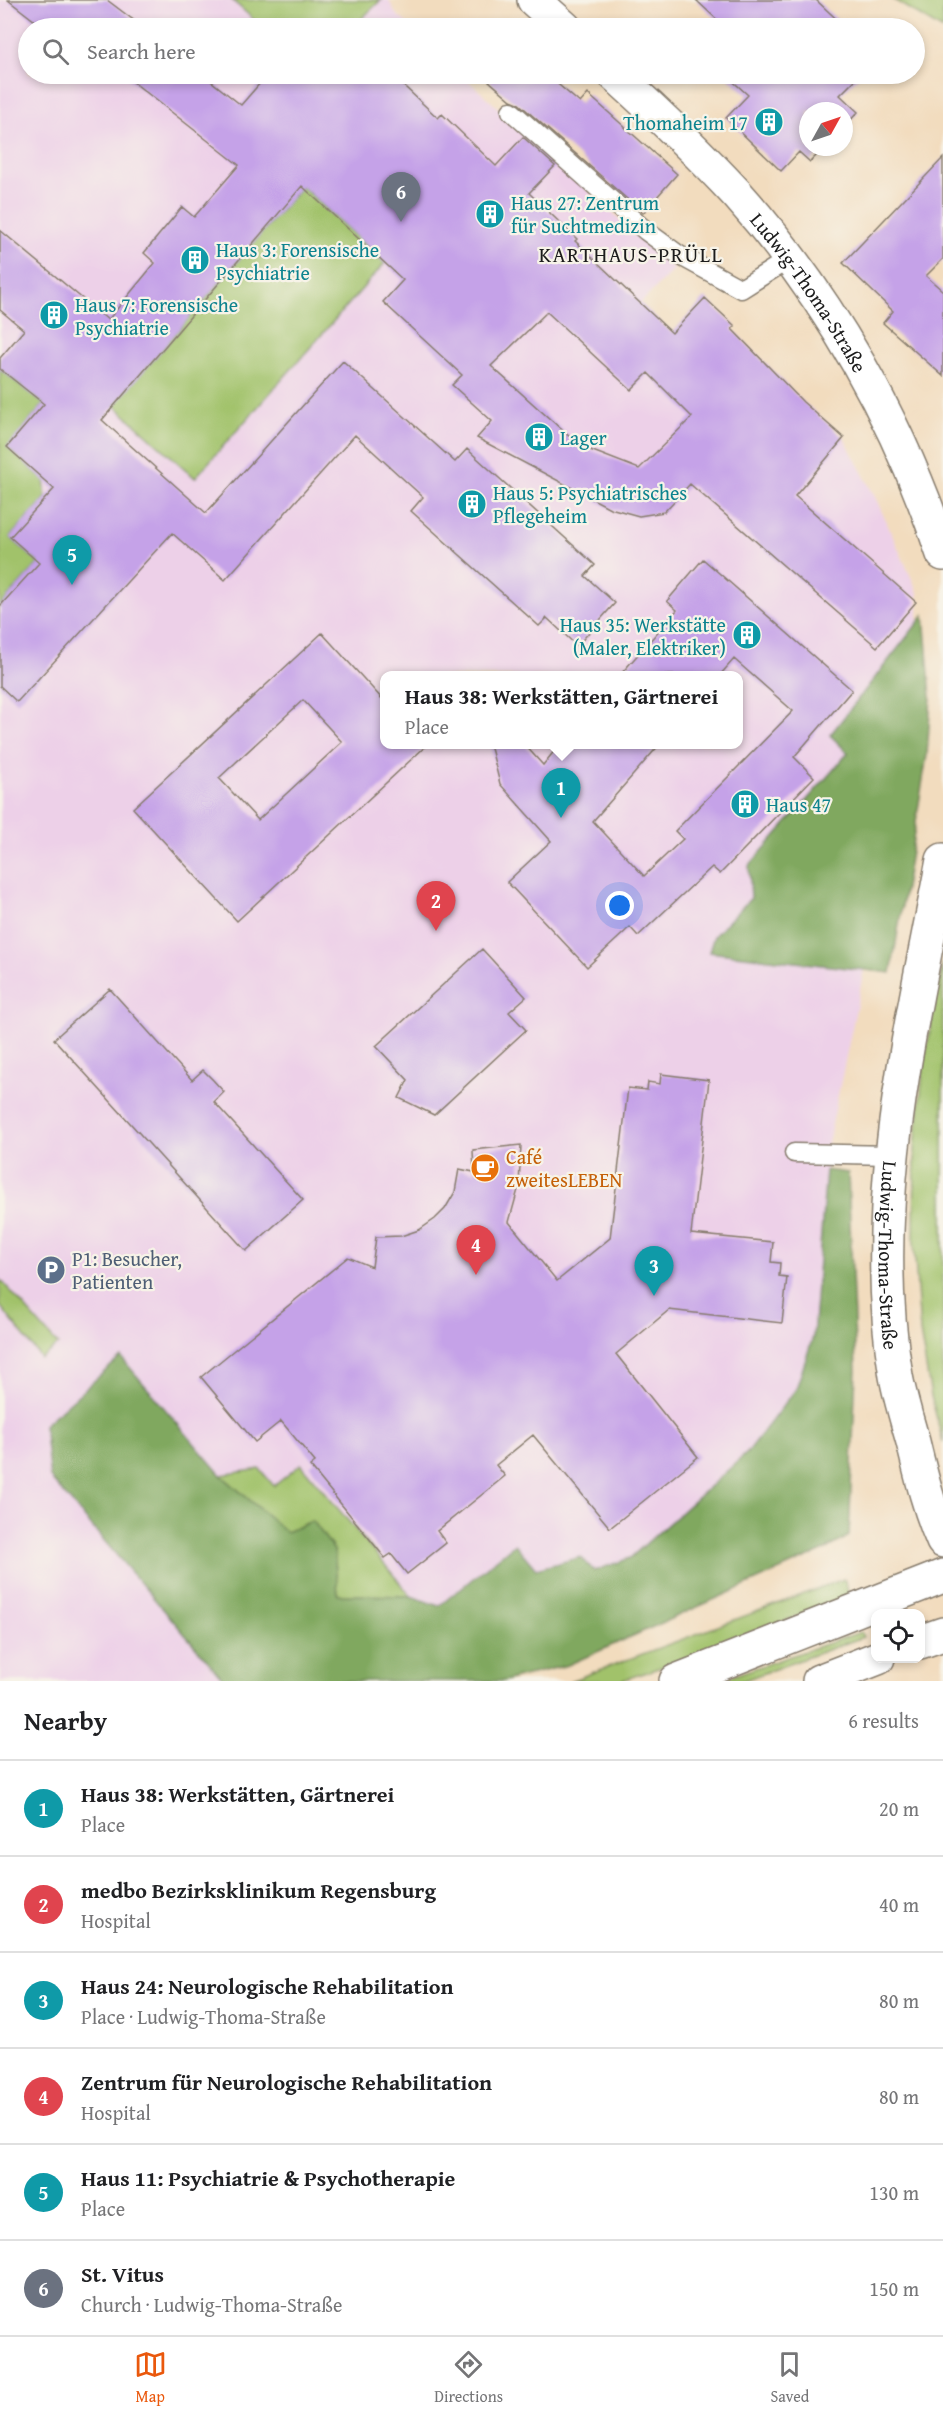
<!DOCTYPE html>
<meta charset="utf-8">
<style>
body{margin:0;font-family:"Gentium Book Plus",serif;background:#f2f2f2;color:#202124}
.controls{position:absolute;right:18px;bottom:18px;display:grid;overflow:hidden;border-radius:12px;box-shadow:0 3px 9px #0003}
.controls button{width:54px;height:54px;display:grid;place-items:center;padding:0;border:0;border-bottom:2px solid #e0e0e0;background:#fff;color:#202124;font:30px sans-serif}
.compass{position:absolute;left:799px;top:102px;width:54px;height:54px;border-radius:50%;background:#fff;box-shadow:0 3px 9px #0003;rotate:50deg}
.you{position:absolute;left:620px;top:906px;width:21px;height:21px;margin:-15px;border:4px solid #fff;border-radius:50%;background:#1a73e8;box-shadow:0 0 0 9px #1a73e833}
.badge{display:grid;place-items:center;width:39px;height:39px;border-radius:50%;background:#ea580c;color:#fff;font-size:20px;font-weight:700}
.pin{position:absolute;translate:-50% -50px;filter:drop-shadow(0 2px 3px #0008)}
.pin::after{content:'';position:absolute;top:32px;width:21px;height:18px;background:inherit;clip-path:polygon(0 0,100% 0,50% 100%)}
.popup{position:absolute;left:380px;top:671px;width:363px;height:78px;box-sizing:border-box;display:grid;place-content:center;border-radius:12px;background:#fff;filter:drop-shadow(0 2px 4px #0005);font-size:20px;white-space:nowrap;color:#757577}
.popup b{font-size:22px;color:#202124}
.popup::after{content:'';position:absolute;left:50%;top:100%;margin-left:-12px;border:12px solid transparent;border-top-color:#fff}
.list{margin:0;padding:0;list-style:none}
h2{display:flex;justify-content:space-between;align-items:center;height:78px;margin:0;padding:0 24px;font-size:26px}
h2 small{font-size:20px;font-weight:400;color:#757577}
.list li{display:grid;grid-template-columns:39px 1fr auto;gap:18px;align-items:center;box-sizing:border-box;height:96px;padding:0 24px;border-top:2px solid #e0e0e0}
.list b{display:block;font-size:22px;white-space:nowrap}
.list p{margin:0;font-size:20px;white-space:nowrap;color:#757577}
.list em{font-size:20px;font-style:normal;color:#757577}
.icon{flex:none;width:33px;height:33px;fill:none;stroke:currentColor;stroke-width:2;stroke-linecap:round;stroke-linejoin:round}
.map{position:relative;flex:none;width:943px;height:1681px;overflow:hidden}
.search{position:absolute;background:#fff;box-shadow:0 3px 9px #0003;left:18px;right:18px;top:18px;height:66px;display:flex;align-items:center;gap:15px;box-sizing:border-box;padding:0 21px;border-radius:33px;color:#757577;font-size:22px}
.sheet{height:654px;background:#fff}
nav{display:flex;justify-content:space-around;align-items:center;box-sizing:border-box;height:84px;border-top:2px solid #e0e0e0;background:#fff;font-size:16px;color:#757577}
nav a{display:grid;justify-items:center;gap:3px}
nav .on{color:#ea580c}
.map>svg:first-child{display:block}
.built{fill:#edd0e8;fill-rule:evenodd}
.green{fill:#a1c26a;stroke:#5e6f43;stroke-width:1.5}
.forest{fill:#80a85e;stroke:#4e623d;stroke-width:1.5}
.building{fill:#c5a2e8;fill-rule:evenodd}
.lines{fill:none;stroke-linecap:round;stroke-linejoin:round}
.lane-casing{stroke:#877c6d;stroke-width:21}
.secondary-casing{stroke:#877c6d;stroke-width:36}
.lane{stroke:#fff;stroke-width:18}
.secondary{stroke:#fff;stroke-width:33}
.labels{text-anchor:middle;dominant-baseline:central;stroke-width:4.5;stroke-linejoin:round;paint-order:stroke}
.culture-label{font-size:20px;fill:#0d838f;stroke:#f7f3e8;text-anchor:start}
.street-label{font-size:20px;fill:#1c1c1c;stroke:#f7f3e8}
.food-label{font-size:20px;fill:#c56008;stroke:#f7f3e8;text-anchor:start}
.service-label{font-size:20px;fill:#4e5e75;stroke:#f7f3e8;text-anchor:start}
.neighbourhood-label{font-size:21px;letter-spacing:1.5px;fill:#1c1c1c;stroke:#f7f3e8}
</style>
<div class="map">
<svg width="943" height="1681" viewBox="0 0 943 1681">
<rect width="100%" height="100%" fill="#f7f3e8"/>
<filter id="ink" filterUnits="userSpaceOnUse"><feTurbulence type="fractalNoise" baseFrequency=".0167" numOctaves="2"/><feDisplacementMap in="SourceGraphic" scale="12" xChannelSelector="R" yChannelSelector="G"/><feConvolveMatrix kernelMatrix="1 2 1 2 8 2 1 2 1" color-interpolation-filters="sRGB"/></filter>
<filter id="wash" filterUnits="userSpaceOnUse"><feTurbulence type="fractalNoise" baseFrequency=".008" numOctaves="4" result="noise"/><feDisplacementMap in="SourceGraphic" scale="24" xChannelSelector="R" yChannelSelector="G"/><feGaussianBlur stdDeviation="1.35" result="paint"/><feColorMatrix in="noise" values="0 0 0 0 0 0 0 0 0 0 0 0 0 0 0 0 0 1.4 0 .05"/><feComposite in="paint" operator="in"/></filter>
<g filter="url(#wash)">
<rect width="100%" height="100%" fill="#f2dcbe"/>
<!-- built -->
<path class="built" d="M0 0H389L395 13 412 28H28V74H461L674 269 592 353 631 390 648 373 798 398 844 438 876 499 918 593V710L826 1153 827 1549 568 1665 504 1681H0ZM384 676H738V744H384Z"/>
<!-- green -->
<path class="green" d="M232 0H381L352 28H263Z
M894 0H943V30Z
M302 186 385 263 195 478 114 405Z
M0 369 44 404 8 447 44 480 46 498 10 537 39 563 0 606Z
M943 961V1442L931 1396 920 1332 914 1243 915 1147 924 1063Z
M0 1279 58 1345 41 1358 0 1306Z
M301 1464 411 1596 338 1595 334 1550 312 1521 286 1532 221 1475 260 1469 274 1486Z
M844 1579 850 1596 697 1655 620 1681H570Z
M861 1632 863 1637 742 1681H717Z"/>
<!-- forest -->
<path class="forest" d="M924 615 931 697 927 755 891 973 709 952 714 936 751 898 749 866 848 753 830 735Z
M826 1170 848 1173 856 1370 849 1536 827 1549 568 1665 504 1681H225L50 1478 44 1425 121 1357 221 1475 286 1532 313 1521 334 1550 338 1595 411 1596 439 1606 515 1544 536 1569 581 1557 594 1571 630 1558 747 1453 796 1389 813 1337Z"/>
<g id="blocks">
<!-- building -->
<path class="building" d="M8 0H107L144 28H44Z
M696 0H816L846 28H726Z
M123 74H202L241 105 268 74H391L438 118 442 114 496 166 523 137 555 166 529 193 577 239 575 241 640 303 672 333 705 298 735 326 732 329 803 402 844 438 795 496 916 602 877 647 690 484 664 512 639 516 610 508 477 438 492 421 452 385 462 375 383 302 403 280 302 186 102 420 206 513 343 361 455 462 467 449 595 565 585 576 615 603 577 646 547 618 539 626 411 511 423 497 355 435 225 580 172 533 17 702 0 686V606L39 563 10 537 54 489 7 447 44 404 0 369V358L24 330 0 310V230L108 320 155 263 144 253 182 207 194 217 239 165ZM547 312 631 390 648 373 692 417 639 469 580 446 491 366Z
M481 74H546L580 103 588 94 677 174 643 213 518 103 511 100Z
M729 74H861L840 95 858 112 844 127V111H808V147H825L810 162 799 152 781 171 726 118 748 95 727 76Z
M943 158V259L926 276 943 291V376L883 323 893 311 843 263Z
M703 559 852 690 794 757 814 777 720 874 712 867 638 936 630 927 587 967 507 882 551 841 500 784 490 744H524L543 765 560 744H660L593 821 644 876 683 839 675 831 793 711 734 659 720 675H620L677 610 667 601Z
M322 633 384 701V744H428L237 921 133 808ZM303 700 342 742 258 820 219 778Z
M482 949 526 997 509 1012 526 1030 434 1115 399 1098 408 1080 376 1046Z
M110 989 192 1080 203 1070 213 1080 224 1092 214 1102 303 1200 246 1251 54 1039Z
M661 1074 709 1080 691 1234 773 1242 771 1262 780 1263 779 1276 787 1277 782 1323 669 1310 616 1354 698 1457 610 1528 533 1435 496 1465 505 1476 437 1531 446 1543 407 1574 391 1554 385 1558 310 1466 315 1462 281 1421 255 1442 201 1377 348 1257 372 1267 376 1237 401 1236 419 1230 435 1219 445 1209 455 1192 459 1169 474 1172 473 1150 521 1145 519 1186 509 1222 557 1281 610 1238 628 1088 647 1090 648 1082 660 1084Z"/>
</g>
</g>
<g filter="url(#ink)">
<use href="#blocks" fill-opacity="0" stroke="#877c6d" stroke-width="1.5"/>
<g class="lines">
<!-- lane casing -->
<g class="lane-casing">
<path id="lane" d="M511 111 646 231 679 255 741 289 789 259
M794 1153 891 1155"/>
</g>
<!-- secondary casing -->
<g class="secondary-casing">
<g id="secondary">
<path d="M534 0 565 28"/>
<path id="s1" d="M614 74C656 112 698 152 737 194 830 298 899 422 943 554"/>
<path id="s2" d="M943 860C911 1030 867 1202 896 1376 900 1398 907 1420 913 1442 921 1475 929 1509 943 1541"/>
<path d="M920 1642 943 1634"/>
<path d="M676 1681 943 1576"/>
<path d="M819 1681 878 1658"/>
</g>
</g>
<!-- lane -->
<use href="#lane" class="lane"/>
<!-- secondary -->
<use href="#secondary" class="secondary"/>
</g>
</g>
<!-- icons -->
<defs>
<g id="building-disc" transform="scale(1.5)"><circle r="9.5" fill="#0f9aa8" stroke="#f7f3e8"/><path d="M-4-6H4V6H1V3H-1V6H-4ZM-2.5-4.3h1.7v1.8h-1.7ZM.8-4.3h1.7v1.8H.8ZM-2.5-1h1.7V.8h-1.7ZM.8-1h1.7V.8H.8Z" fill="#fff"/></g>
<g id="cafe-disc" transform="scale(1.5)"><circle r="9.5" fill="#e8710a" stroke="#f7f3e8"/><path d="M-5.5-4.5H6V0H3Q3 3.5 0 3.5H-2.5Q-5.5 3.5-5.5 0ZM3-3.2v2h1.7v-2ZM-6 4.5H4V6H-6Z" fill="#fff"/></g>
<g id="parking-disc" transform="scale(1.5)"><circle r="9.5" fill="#5c6f8a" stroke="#f7f3e8"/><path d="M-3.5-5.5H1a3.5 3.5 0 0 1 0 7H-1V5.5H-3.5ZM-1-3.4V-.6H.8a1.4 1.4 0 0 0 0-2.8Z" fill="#fff"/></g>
</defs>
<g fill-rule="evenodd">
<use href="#building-disc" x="769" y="122"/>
<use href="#building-disc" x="490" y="214"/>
<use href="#building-disc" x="195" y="260"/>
<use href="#building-disc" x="54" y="315"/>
<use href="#building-disc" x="539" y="437"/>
<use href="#building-disc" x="472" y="504"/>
<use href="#building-disc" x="747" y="635"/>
<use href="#building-disc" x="745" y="804"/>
<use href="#cafe-disc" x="485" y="1168"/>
<use href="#parking-disc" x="51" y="1270"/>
</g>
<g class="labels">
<!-- culture labels -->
<g class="culture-label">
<text x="748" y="122" text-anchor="end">Thomaheim 17</text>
<text x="511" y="202">Haus 27: Zentrum<tspan x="511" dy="23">für Suchtmedizin</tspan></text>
<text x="216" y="249">Haus 3: Forensische<tspan x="216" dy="23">Psychiatrie</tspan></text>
<text x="75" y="304">Haus 7: Forensische<tspan x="75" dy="23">Psychiatrie</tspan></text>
<text x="560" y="437">Lager</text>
<text x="493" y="492">Haus 5: Psychiatrisches<tspan x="493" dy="23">Pflegeheim</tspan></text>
<text x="726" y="624" text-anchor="end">Haus 35: Werkstätte<tspan x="726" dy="23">(Maler, Elektriker)</tspan></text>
<text x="766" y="804">Haus 47</text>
</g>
<!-- street labels -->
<g class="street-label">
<text stroke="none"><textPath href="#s1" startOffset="294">Ludwig-Thoma-Straße</textPath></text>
<text stroke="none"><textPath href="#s2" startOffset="400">Ludwig-Thoma-Straße</textPath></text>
</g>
<!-- food labels -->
<g class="food-label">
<text x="506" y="1156">Café<tspan x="506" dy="23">zweitesLEBEN</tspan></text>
</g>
<!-- service labels -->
<g class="service-label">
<text x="72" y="1258">P1: Besucher,<tspan x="72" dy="23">Patienten</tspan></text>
</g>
<!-- neighbourhood labels -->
<g class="neighbourhood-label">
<text x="631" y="254">KARTHAUS-PRÜLL</text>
</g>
</g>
</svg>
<div class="controls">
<button><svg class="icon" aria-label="locate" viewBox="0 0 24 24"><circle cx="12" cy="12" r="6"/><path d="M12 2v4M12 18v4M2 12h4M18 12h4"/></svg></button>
</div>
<svg class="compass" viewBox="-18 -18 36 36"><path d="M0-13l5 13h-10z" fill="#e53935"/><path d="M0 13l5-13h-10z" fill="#757577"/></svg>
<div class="you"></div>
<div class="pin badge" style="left:561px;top:818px;background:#0f9aa8">1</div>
<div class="popup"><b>Haus 38: Werkstätten, Gärtnerei</b>Place</div>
<div class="pin badge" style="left:436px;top:931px;background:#e0444e">2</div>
<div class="pin badge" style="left:654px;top:1296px;background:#0f9aa8">3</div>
<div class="pin badge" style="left:476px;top:1275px;background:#e0444e">4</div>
<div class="pin badge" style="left:72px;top:585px;background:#0f9aa8">5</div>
<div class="pin badge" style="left:401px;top:222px;background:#6b7280">6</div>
<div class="search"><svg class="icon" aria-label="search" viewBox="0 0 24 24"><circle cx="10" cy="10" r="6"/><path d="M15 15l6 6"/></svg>Search here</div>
</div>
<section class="sheet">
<h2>Nearby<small>6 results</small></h2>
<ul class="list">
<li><span class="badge" style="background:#0f9aa8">1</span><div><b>Haus 38: Werkstätten, Gärtnerei</b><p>Place</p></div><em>20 m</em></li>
<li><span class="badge" style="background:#e0444e">2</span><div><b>medbo Bezirksklinikum Regensburg</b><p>Hospital</p></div><em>40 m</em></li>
<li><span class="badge" style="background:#0f9aa8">3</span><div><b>Haus 24: Neurologische Rehabilitation</b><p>Place · Ludwig-Thoma-Straße</p></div><em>80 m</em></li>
<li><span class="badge" style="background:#e0444e">4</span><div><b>Zentrum für Neurologische Rehabilitation</b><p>Hospital</p></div><em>80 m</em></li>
<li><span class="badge" style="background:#0f9aa8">5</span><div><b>Haus 11: Psychiatrie &amp; Psychotherapie</b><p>Place</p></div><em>130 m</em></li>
<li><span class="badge" style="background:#6b7280">6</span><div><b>St. Vitus</b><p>Church · Ludwig-Thoma-Straße</p></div><em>150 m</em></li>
</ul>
</section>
<nav>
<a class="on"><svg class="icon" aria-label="map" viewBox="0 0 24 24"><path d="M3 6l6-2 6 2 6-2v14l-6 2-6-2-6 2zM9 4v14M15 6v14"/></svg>Map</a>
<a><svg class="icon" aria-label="directions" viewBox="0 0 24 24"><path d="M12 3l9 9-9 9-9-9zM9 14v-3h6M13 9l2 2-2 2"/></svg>Directions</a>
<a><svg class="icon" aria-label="saved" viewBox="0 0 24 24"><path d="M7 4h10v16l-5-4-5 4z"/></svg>Saved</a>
</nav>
